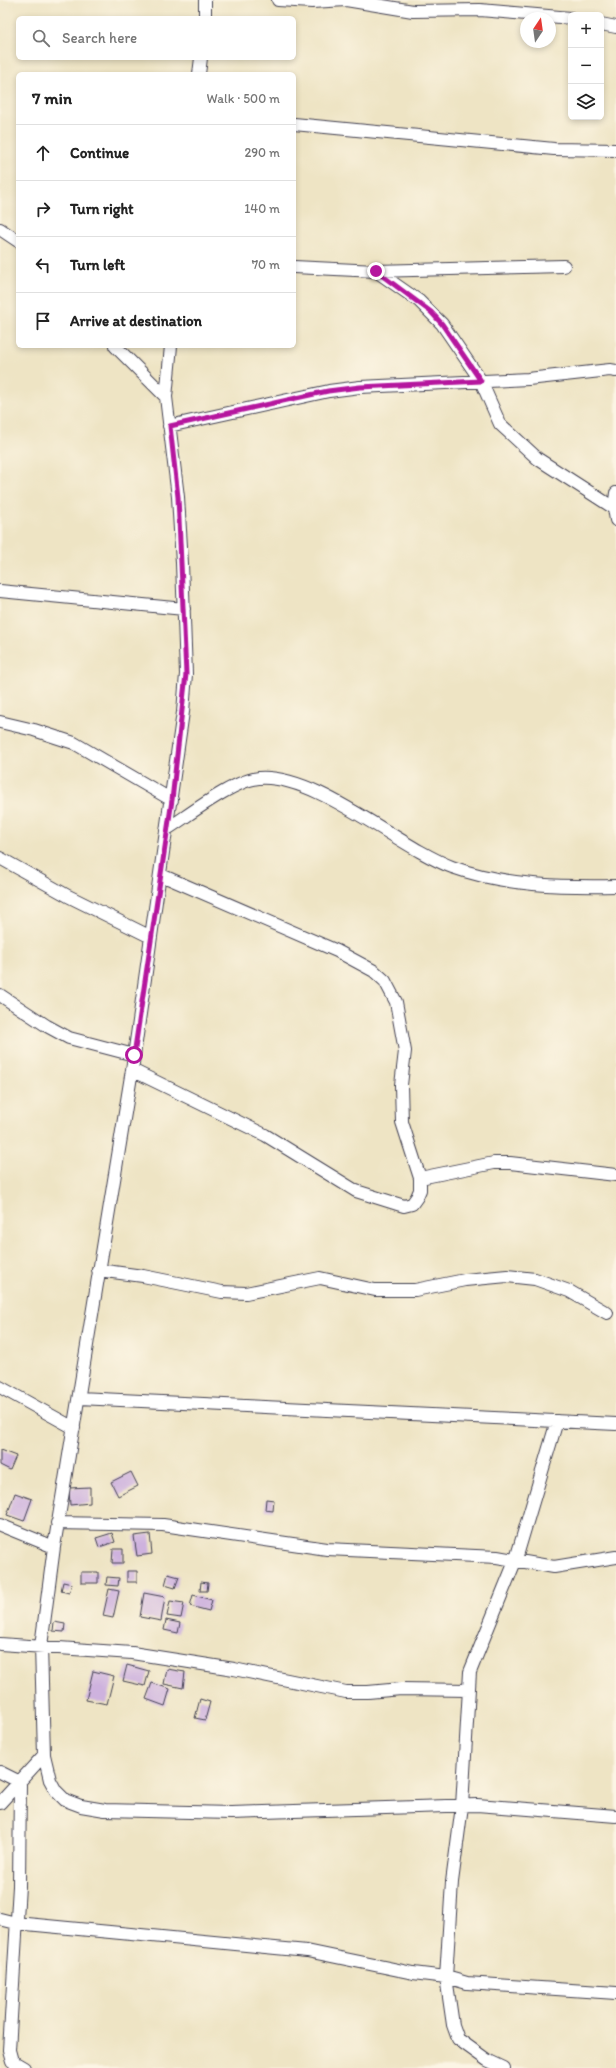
<!DOCTYPE html>
<meta charset="utf-8">
<style>
body{margin:0;font-family:Itim,sans-serif;background:#f2f2f2;color:#222}
.controls{position:absolute;right:12px;top:12px;display:grid;overflow:hidden;border-radius:6px;box-shadow:0 2px 6px #0003}
.controls button{width:36px;height:36px;display:grid;place-items:center;padding:0;border:0;border-bottom:1px solid #e0e0e0;background:#fff;color:#222;font:20px sans-serif}
.compass{position:absolute;left:520px;top:12px;width:36px;height:36px;border-radius:50%;background:#fff;box-shadow:0 2px 6px #0003;rotate:13deg}
.stop{position:absolute;width:12px;height:12px;margin:-9px;border:3px solid #b5179e;border-radius:50%;background:#fff}
.stop.end{background:#b5179e;border-color:#fff;box-shadow:0 1px 4px #0008}
.list{margin:0;padding:0;list-style:none}
h2{display:flex;justify-content:space-between;align-items:center;height:52px;margin:0;padding:0 16px;font-size:17px}
h2 small{font-size:13px;font-weight:400;color:#767676}
.list li{display:grid;grid-template-columns:26px 1fr auto;gap:12px;align-items:center;box-sizing:border-box;height:56px;padding:0 16px;border-top:1px solid #e0e0e0}
.list b{display:block;font-size:15px;white-space:nowrap}
.list em{font-size:13px;font-style:normal;color:#767676}
.icon{flex:none;width:22px;height:22px;fill:none;stroke:currentColor;stroke-width:2;stroke-linecap:round;stroke-linejoin:round}
.map{position:relative;flex:none;width:616px;height:2068px;overflow:hidden}
.search{position:absolute;background:#fff;box-shadow:0 2px 6px #0003;left:16px;top:16px;width:280px;height:44px;display:flex;align-items:center;gap:10px;box-sizing:border-box;padding:0 14px;border-radius:6px;color:#767676;font-size:15px}
.panel{position:absolute;background:#fff;box-shadow:0 2px 6px #0003;left:16px;top:72px;width:280px;height:276px;border-radius:6px}
.map>svg:first-child{display:block}
.building{fill:#ceb2de}
.lines{fill:none;stroke-linecap:round;stroke-linejoin:round}
.minor-casing{stroke:#413f50;stroke-width:14}
.minor{stroke:#fff;stroke-width:12}
.route{stroke:#b5179e;stroke-width:5}
</style>
<div class="map">
<svg width="616" height="2068" viewBox="0 0 616 2068">
<rect width="100%" height="100%" fill="#fcf5e5"/>
<filter id="ink" filterUnits="userSpaceOnUse"><feTurbulence type="fractalNoise" baseFrequency=".025" numOctaves="2"/><feDisplacementMap in="SourceGraphic" scale="8" xChannelSelector="R" yChannelSelector="G"/><feConvolveMatrix kernelMatrix="1 2 1 2 8 2 1 2 1" color-interpolation-filters="sRGB"/></filter>
<filter id="wash" filterUnits="userSpaceOnUse"><feTurbulence type="fractalNoise" baseFrequency=".012" numOctaves="4" result="noise"/><feDisplacementMap in="SourceGraphic" scale="16" xChannelSelector="R" yChannelSelector="G"/><feGaussianBlur stdDeviation="0.9" result="paint"/><feColorMatrix in="noise" values="0 0 0 0 0 0 0 0 0 0 0 0 0 0 0 0 0 1.4 0 .05"/><feComposite in="paint" operator="in"/></filter>
<g filter="url(#wash)">
<rect width="100%" height="100%" fill="#eee4c4"/>
<g id="blocks">
<!-- building -->
<path class="building" d="M0 1450 16 1456 10 1470 0 1465Z
M131 1472 138 1486 118 1496 111 1482Z
M90 1487V1503L70 1505 69 1488Z
M15 1493 32 1499 24 1521 7 1515Z
M266 1499 274 1500 273 1511 265 1510Z
M112 1533 115 1542 99 1547 96 1538Z
M150 1534 152 1554 137 1556 134 1536Z
M113 1549H123V1563H112Z
M127 1571H137V1582H127Z
M81 1572H98V1583H81Z
M168 1574 179 1577 175 1588 165 1585Z
M107 1577 119 1578 118 1586 106 1585Z
M63 1582 72 1584 69 1593 61 1591Z
M201 1582 208 1583 207 1591H200Z
M109 1589 119 1591 113 1618 103 1616Z
M144 1593 165 1597 161 1621 140 1617Z
M193 1595 212 1600 209 1611 190 1606Z
M170 1601 184 1603 181 1618 167 1616Z
M166 1620 180 1623 178 1633 164 1630Z
M54 1622 65 1624 64 1632 53 1631Z
M127 1665 149 1671 145 1686 123 1681Z
M167 1669 185 1672 183 1688 164 1684Z
M93 1671 114 1676 107 1704 86 1700Z
M152 1683 170 1689 165 1706 146 1699Z
M200 1699 210 1702 205 1720 195 1718Z"/>
</g>
</g>
<g filter="url(#ink)">
<use href="#blocks" fill-opacity="0" stroke="#413f50" stroke-width="1"/>
<g class="lines">
<!-- minor casing -->
<g class="minor-casing">
<path id="minor" d="M278 0 312 2 346 0 413 11 480 10 571 18
M205 18V0
M601 24 616 27
M199 74 201 58
M294 124 554 149 616 150
M0 229 18 241
M294 267 376 271 564 266
M376 271 419 301 442 324 481 381 500 424 538 459 614 508
M115 346 166 397
M169 426 329 391 360 387 528 379 610 370 616 371
M616 493 614 508 616 520
M0 591 184 609
M0 722 34 730 74 743 172 800
M167 829C189 815 234 780 259 778 317 774 397 846 452 867 505 886 561 887 616 886
M0 858 68 896 151 937
M0 995 47 1026 69 1038 134 1055
M132 1070 265 1135 356 1191 404 1206 412 1204 417 1197 420 1190V1178L402 1122 401 1085 405 1051 396 1002 385 981 374 971 337 951 161 875
M420 1178 494 1163H510L616 1175
M98 1270 143 1276 222 1292 246 1293 320 1278 375 1290H415L465 1280 507 1276 535 1279 569 1291 607 1313
M0 1387 74 1428
M79 1398 616 1424
M57 1523 163 1525 327 1549 497 1557 554 1567 616 1557
M0 1525 54 1547
M0 1644 132 1653 234 1669 346 1692H368L401 1689 468 1690
M44 1755 50 1780 56 1791 65 1800 81 1806 105 1810 231 1813 477 1805 616 1816
M0 1772 20 1782 19 1886 9 2050 12 2061 24 2068
M0 1803 44 1755 41 1646 54 1547 132 1070 183 712 186 674 182 563 178 497 166 397 171 346
M0 1919 16 1923 307 1951 413 1973 446 1977 467 1983 616 1993
M504 2068 487 2060 458 2039 453 2025 446 1977 452 1882 462 1806 470 1672 516 1559 557 1421"/>
</g>
<!-- minor -->
<use href="#minor" class="minor"/>
</g>
</g>
<g class="lines" filter="url(#ink)">
<!-- route -->
<path class="route" d="M134 1055 172 800 186 674 178 497 170 426 328 391 360 387 481 381 442 324 431 312 376 271"/>
</g>
</svg>
<div class="controls">
<button>+</button>
<button>−</button>
<button><svg class="icon" aria-label="layers" viewBox="0 0 24 24"><path d="M12 4l9 5-9 5-9-5zM3 14l9 5 9-5"/></svg></button>
</div>
<svg class="compass" viewBox="-18 -18 36 36"><path d="M0-13l5 13h-10z" fill="#e53935"/><path d="M0 13l5-13h-10z" fill="#767676"/></svg>
<div class="stop" style="left:134px;top:1055px"></div>
<div class="stop end" style="left:376px;top:271px"></div>
<div class="search"><svg class="icon" aria-label="search" viewBox="0 0 24 24"><circle cx="10" cy="10" r="6"/><path d="M15 15l6 6"/></svg>Search here</div>
<section class="panel">
<h2>7 min<small>Walk · 500 m</small></h2>
<ul class="list">
<li><svg class="icon" aria-label="ahead" viewBox="0 0 24 24"><path d="M12 20V5M6 11l6-6 6 6"/></svg><div><b>Continue</b></div><em>290 m</em></li>
<li><svg class="icon" aria-label="right" viewBox="0 0 24 24"><path d="M7 20v-9h11M14 6l5 5-5 5"/></svg><div><b>Turn right</b></div><em>140 m</em></li>
<li><svg class="icon" aria-label="left" viewBox="0 0 24 24"><path d="M17 20v-9H6M10 6l-5 5 5 5"/></svg><div><b>Turn left</b></div><em>70 m</em></li>
<li><svg class="icon" aria-label="arrive" viewBox="0 0 24 24"><path d="M6 21V4h12l-3 4 3 4H6"/></svg><div><b>Arrive at destination</b></div></li>
</ul>
</section>
</div>
